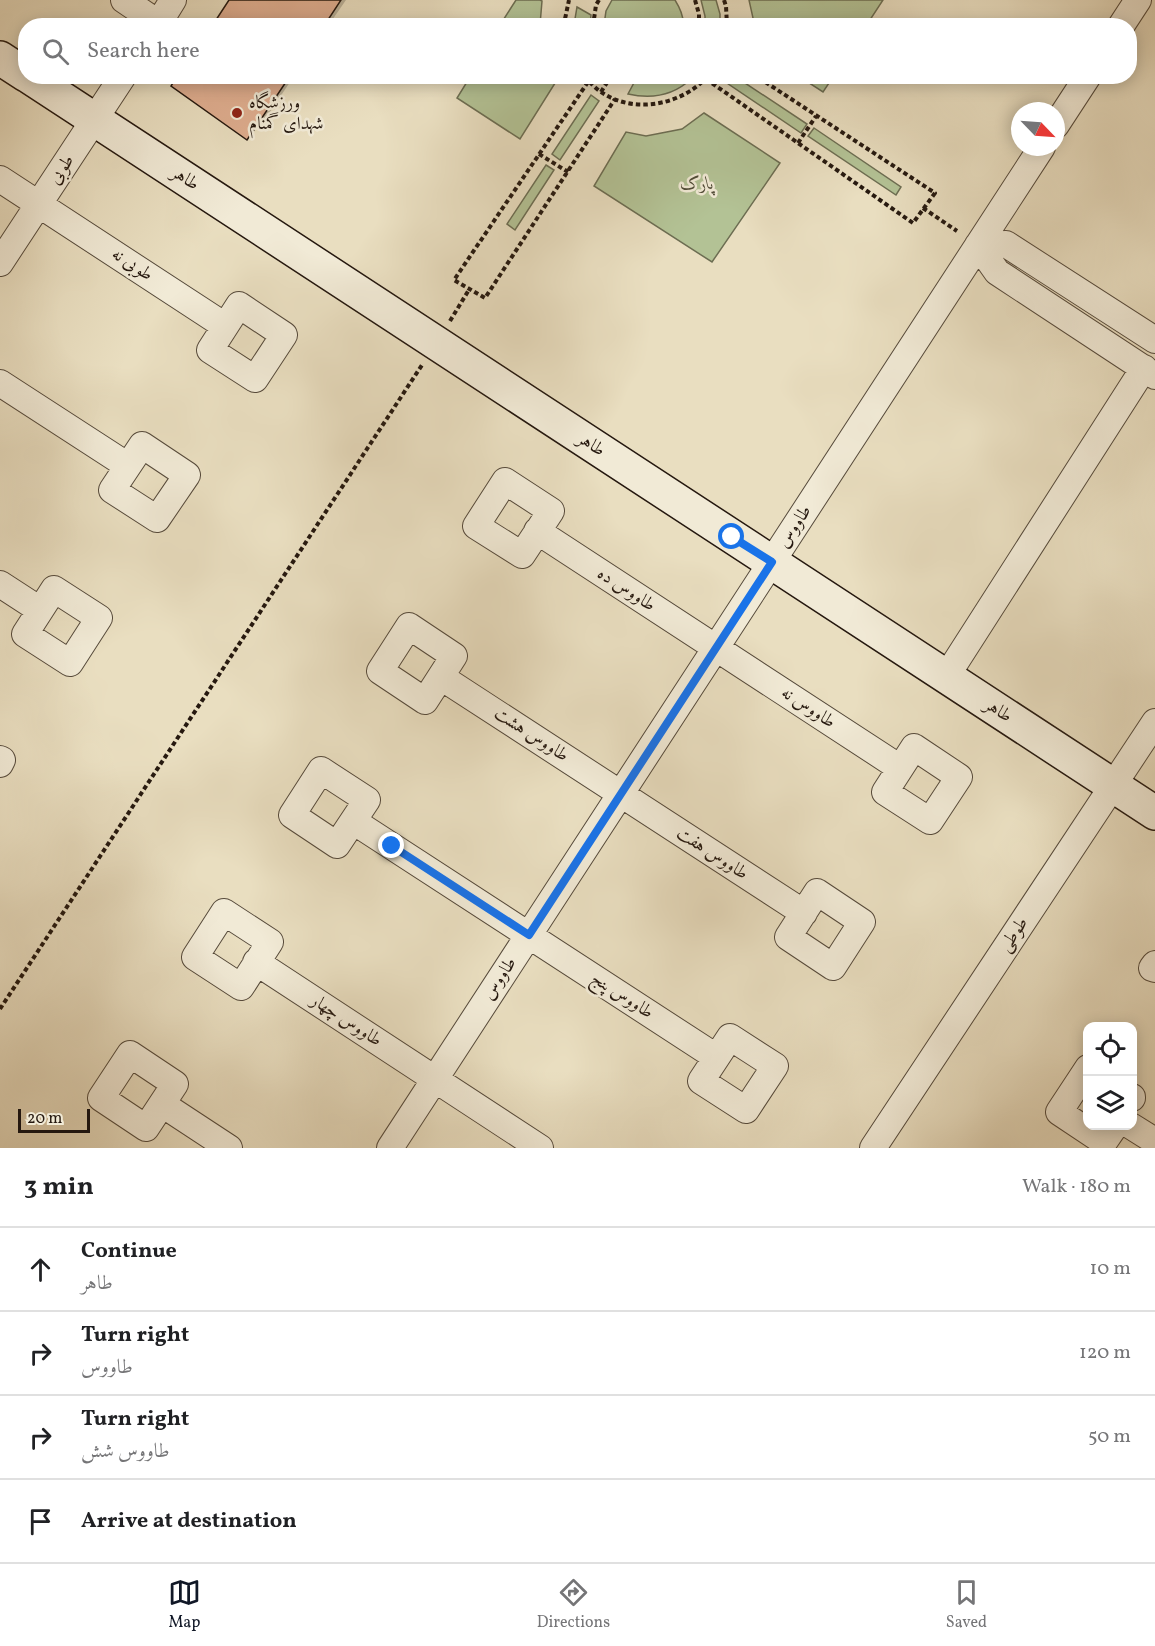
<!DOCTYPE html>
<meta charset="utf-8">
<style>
body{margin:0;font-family:Vollkorn,Amiri,serif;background:#f6f6f6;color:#202124}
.controls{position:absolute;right:18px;bottom:18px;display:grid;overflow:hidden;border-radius:12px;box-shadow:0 3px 15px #0003}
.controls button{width:54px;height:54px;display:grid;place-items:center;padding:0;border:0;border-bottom:2px solid #e0e0e0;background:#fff;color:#202124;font:30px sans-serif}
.compass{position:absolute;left:1011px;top:102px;width:54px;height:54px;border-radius:50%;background:#fff;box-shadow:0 3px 15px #0003;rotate:115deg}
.scale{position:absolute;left:18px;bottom:15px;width:72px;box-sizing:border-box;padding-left:6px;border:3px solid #25180f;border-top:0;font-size:16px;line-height:21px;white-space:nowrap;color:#25180f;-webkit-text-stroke:4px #f1ead6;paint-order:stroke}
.stop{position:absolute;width:18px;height:18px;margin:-14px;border:4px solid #1a73e8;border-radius:50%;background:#fff}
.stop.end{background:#1a73e8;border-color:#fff;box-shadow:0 2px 6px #0008}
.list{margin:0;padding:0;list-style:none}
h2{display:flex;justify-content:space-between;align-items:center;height:78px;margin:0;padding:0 24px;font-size:26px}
h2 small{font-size:20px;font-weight:400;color:#757577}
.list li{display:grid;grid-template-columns:39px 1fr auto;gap:18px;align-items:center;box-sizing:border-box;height:84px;padding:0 24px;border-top:2px solid #e0e0e0}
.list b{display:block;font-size:22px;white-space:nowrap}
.list p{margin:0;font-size:20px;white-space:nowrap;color:#757577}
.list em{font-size:20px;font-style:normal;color:#757577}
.icon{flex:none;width:33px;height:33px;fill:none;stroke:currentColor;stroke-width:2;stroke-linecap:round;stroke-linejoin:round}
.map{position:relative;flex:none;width:1155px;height:1148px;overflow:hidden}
.search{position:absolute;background:#fff;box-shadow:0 3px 15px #0003;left:18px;right:18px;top:18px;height:66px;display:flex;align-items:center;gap:15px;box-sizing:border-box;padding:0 21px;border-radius:24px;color:#757577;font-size:22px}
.sheet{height:414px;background:#fff}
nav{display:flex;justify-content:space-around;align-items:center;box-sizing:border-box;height:84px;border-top:2px solid #e0e0e0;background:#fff;font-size:16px;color:#757577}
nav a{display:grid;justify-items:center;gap:3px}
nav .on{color:#111827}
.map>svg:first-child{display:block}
.green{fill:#b3c295;stroke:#6c6d52;stroke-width:1.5}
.shadow{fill:#0003}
.building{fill:#dead8f;stroke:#25180f;stroke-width:1.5}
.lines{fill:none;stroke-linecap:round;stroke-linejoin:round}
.street-casing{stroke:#564a3b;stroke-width:28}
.secondary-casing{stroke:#25180f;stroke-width:36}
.path{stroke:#25180f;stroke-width:4;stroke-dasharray:4.5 3;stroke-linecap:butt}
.street{stroke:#f1ead6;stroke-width:26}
.secondary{stroke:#f1ead6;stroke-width:33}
.route{stroke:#1a73e8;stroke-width:8}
.poi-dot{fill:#8f2418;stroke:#f1ead6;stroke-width:2}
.labels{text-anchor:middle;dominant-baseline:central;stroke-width:5;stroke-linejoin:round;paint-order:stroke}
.poi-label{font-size:18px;fill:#25180f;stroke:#f1ead6;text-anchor:start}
.street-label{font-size:18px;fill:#25180f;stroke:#f1ead6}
.park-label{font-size:18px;font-style:italic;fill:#504b37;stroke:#f1ead6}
</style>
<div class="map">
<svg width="1155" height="1148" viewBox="0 0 1155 1148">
<rect width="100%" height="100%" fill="#e9dec0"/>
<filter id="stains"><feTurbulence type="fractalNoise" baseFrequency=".00333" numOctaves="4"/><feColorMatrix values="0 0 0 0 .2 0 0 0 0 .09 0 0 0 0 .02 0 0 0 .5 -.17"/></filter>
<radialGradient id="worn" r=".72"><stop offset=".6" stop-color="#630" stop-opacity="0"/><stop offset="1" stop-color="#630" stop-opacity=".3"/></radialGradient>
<!-- green -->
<path class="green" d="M516 0H540L542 1 540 25H500Z
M612 0H675C680 8 684 16 683 25H604L606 11Z
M701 0H716L720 14V25H705V16Z
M749 0H883L866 26 753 25V18Z
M577 7 591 15 590 25H574Z
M555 77 557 80 520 139 457 98 470 77Z
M672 77H688L691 79C673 96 651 99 628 94L636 79C649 82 661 82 672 77Z
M718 77H736L807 124 801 133Z
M800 77H833L823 92Z
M591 95 599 101 560 160 552 154Z
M704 113 780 163 712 262 594 186 626 132 646 136 682 129Z
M814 128 901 187 896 195 808 136Z
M546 165 554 170 515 230 507 224Z"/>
<!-- shadow -->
<path class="shadow" d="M231 0H346L328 26H214Z
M179 76H294L264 121 247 139Z"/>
<!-- building -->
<path class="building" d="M229 0H341L324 26H212Z
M177 76H290L247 140 171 86Z"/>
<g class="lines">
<!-- street casing -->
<g class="street-casing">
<path id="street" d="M124 0 158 23
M157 26 173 0
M1121 26 1138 0
M1056 125 1088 76
M0 179 225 326
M978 245 997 272 1155 376
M978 245 1006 244 1155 340
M0 263 123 76
M239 305 284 335 255 379 210 350Z
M0 383 128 466
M142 445 187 475 157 519 112 490Z
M505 481 551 511 522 555 476 526Z
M537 531 900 768
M0 584 40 610
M54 589 99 618 70 663 25 634Z
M409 626 454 656 425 701 380 671Z
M441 677 804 913
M946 677 1144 368
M914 747 959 777 930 821 885 792Z
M0 759 2 760 0 764
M321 770 367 800 337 845 292 815Z
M353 821 716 1057
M817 892 862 922 833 967 788 937Z
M224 912 270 942 241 987 195 957Z
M256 962 540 1148
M1155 964 1152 968 1155 969
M730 1037 775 1066 746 1110 701 1081Z
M130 1054 175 1084 146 1128 101 1098Z
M1088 1068 1059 1112 1104 1142 1115 1126
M1132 1097V1098
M162 1104 229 1148
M1131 1126 1155 1141
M390 1148 1042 147
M873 1148 1155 722"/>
</g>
<!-- secondary casing -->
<g class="secondary-casing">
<path id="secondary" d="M0 58 26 75
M28 76 1155 813"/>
</g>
<!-- path -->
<path class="path" d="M695 0 699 14V26
M724 0 726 6 727 26
M565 26V19L569 0
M593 26 596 5 599 0
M585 76C614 117 677 111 708 76
M706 79 913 223 935 193 756 76
M588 82 454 280 485 298 615 99
M601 92 611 76
M798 143 816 116
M539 154 568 172
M923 208 957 231
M450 321 470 288
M0 1009 422 365"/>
<!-- street -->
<use href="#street" class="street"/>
<!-- secondary -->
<use href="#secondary" class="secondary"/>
</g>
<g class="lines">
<!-- route -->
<path class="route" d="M392 846 529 935 772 562 732 537"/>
</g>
<!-- markers -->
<circle class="poi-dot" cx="237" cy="113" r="6"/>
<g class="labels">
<!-- poi labels -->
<g class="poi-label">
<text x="249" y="103">ورزشگاه<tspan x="249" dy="21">شهدای گمنام</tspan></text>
</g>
<!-- street labels -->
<g class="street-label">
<text transform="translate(62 170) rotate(-57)">طوبی</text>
<text transform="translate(185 179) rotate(33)">طاهر</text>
<text transform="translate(132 265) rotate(33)">طوبی نه</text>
<text transform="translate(591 445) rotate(33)">طاهر</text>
<text transform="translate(795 527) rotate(-57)">طاووس</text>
<text transform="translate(626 590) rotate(33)">طاووس ده</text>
<text transform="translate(808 708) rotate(33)">طاووس نه</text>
<text transform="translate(998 711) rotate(33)">طاهر</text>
<text transform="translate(531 735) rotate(33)">طاووس هشت</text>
<text transform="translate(712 854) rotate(33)">طاووس هفت</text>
<text transform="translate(1014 935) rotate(-56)">طوطی</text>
<text transform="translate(500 979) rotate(-57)">طاووس</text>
<text transform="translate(622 996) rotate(33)">طاووس پنج</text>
<text transform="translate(346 1021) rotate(33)">طاووس چهار</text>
</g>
<!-- park labels -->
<g class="park-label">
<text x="697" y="184">پارک</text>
</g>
</g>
<rect width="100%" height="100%" filter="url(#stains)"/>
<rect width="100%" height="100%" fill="url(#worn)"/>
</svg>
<div class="controls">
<button><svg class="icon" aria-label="locate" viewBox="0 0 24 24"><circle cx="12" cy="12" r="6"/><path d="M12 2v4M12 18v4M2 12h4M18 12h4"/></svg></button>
<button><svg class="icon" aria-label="layers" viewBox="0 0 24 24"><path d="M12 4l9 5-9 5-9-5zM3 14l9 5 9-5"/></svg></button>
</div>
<svg class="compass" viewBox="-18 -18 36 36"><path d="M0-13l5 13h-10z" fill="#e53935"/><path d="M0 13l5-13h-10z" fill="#757577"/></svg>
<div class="scale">20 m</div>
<div class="stop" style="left:732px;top:537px"></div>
<div class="stop end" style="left:392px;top:846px"></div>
<div class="search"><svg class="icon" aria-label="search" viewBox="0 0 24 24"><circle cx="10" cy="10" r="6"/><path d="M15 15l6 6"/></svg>Search here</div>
</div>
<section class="sheet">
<h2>3 min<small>Walk · 180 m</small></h2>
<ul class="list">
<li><svg class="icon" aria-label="ahead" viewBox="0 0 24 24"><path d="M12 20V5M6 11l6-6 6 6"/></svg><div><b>Continue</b><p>طاهر</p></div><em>10 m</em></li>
<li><svg class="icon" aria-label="right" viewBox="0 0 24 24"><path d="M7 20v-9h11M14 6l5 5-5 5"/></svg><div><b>Turn right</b><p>طاووس</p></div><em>120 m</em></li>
<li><svg class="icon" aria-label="right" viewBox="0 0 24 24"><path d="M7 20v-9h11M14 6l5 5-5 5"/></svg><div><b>Turn right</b><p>طاووس شش</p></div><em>50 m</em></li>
<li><svg class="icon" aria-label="arrive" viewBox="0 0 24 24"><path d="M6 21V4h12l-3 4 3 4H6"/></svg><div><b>Arrive at destination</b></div></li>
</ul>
</section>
<nav>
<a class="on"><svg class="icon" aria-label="map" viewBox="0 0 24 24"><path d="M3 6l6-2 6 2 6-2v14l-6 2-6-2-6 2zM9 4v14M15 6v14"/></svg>Map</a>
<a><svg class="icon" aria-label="directions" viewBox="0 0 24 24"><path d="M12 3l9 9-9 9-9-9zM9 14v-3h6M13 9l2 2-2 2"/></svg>Directions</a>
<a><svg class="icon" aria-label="saved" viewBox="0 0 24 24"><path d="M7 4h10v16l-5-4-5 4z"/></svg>Saved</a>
</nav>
